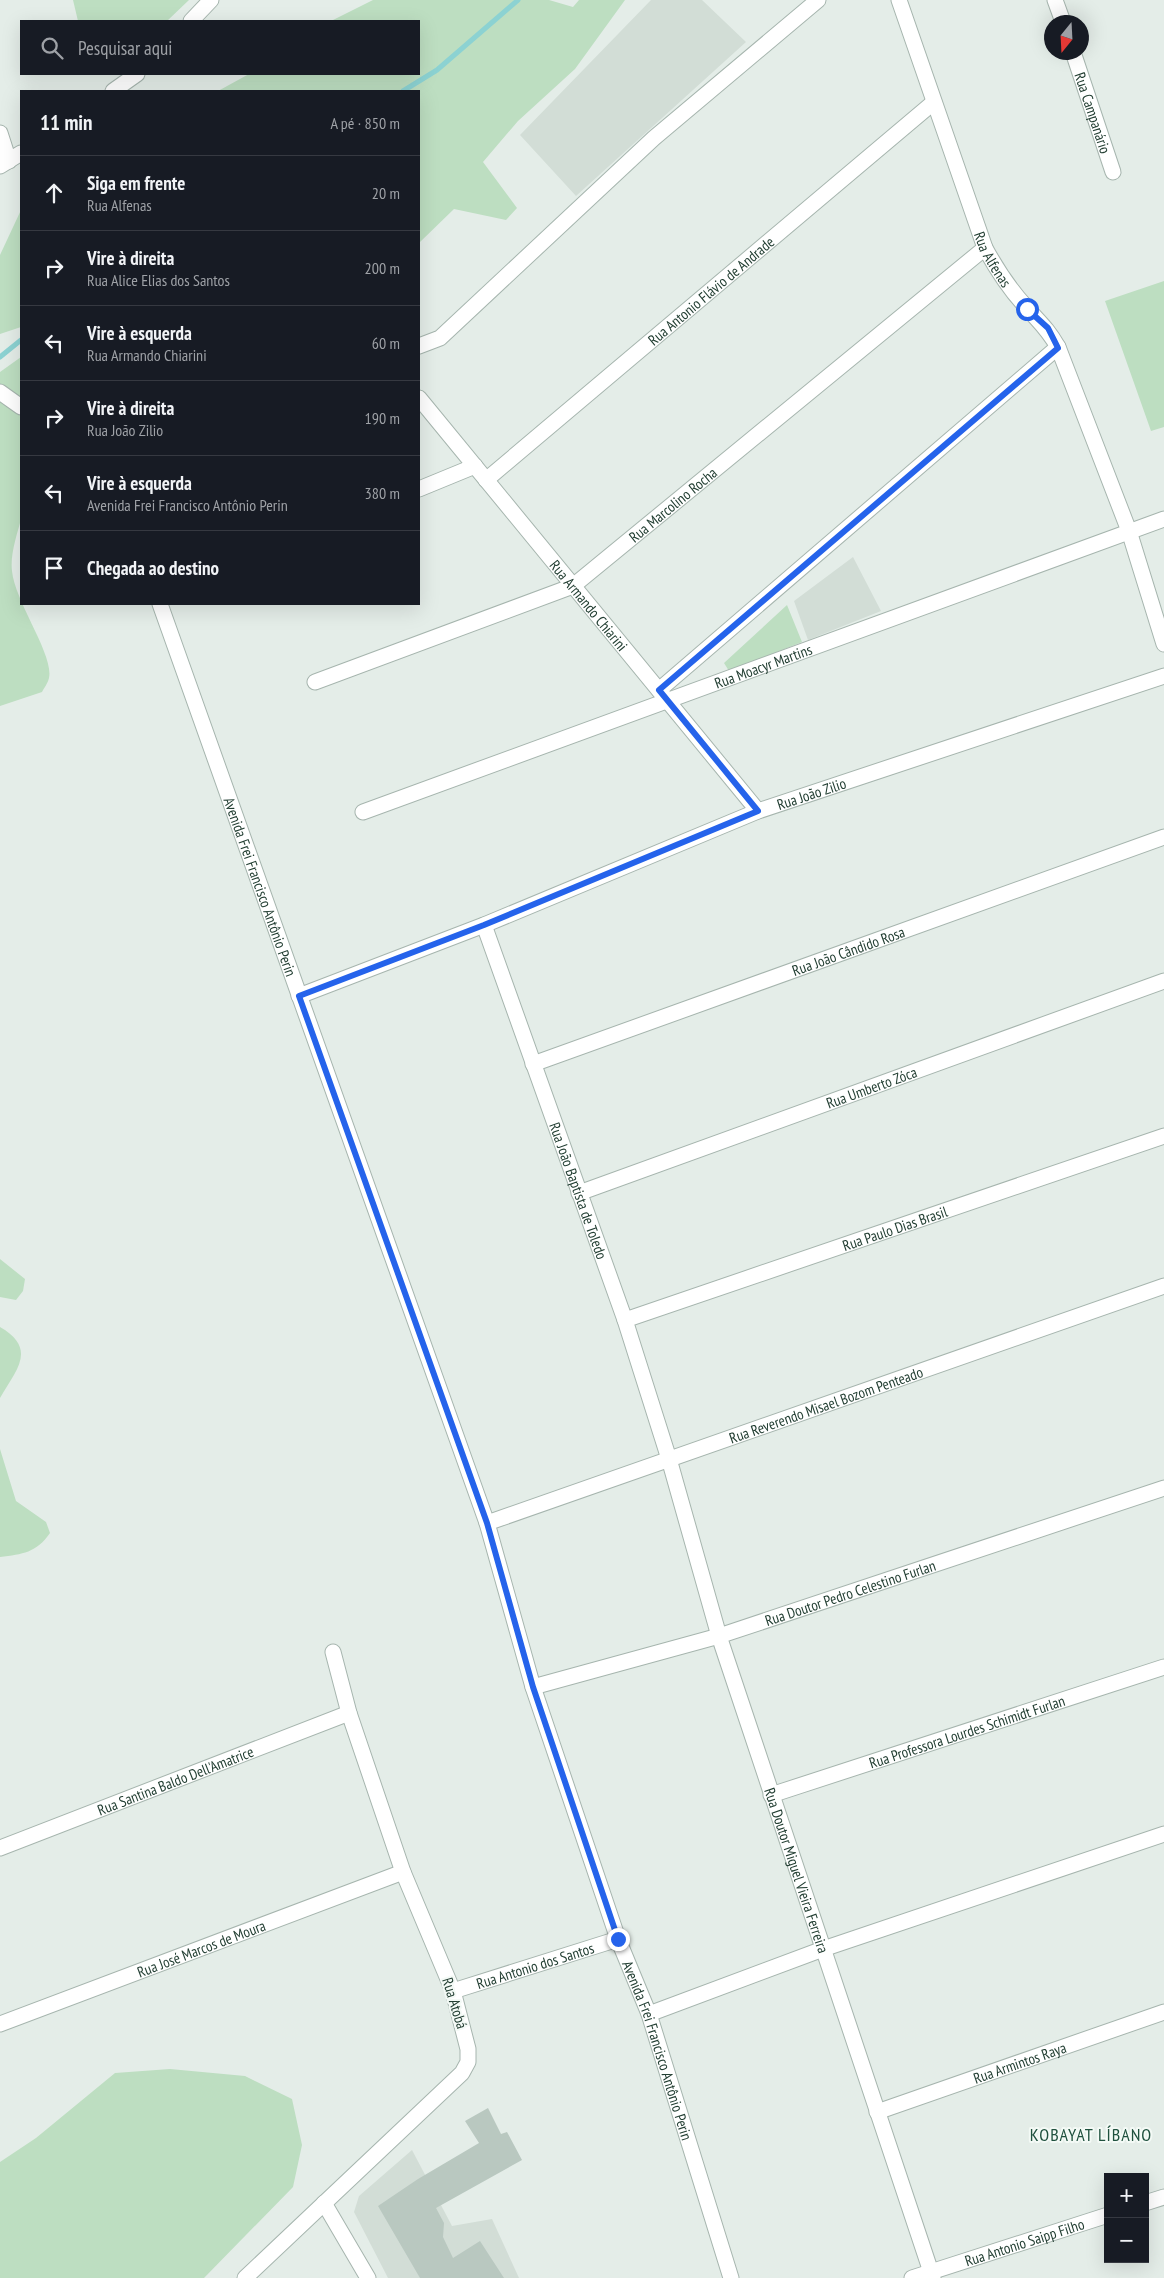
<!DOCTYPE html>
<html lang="pt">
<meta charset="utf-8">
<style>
body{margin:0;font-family:"PT Sans Narrow",sans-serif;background:#242831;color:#f1f3f6}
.controls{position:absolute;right:15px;bottom:15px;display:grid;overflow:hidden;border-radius:0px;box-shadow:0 5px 20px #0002}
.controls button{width:45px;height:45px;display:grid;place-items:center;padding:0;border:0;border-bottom:1px solid #363941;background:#171b24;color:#f1f3f6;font:25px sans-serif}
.compass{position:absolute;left:1044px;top:15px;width:45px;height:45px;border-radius:50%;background:#171b24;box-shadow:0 5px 20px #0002;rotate:198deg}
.stop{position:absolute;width:15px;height:15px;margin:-11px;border:4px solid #2563eb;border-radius:50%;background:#fff}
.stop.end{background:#2563eb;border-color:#fff;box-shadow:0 1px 5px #0008}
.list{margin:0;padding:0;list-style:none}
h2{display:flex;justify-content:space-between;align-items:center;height:65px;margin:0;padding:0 20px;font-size:21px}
h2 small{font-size:16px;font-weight:400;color:#9ea1a6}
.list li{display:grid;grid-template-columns:32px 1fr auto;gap:15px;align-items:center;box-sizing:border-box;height:75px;padding:0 20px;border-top:1px solid #363941}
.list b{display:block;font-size:19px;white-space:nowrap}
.list p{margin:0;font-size:16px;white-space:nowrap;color:#9ea1a6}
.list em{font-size:16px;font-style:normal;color:#9ea1a6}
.icon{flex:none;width:28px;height:28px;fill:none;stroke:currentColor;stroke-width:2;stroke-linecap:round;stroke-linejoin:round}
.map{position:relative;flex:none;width:1164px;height:2278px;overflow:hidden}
.search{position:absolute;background:#171b24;box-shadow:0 5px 20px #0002;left:20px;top:20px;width:400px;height:55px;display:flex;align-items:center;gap:12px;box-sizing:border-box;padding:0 18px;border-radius:0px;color:#9ea1a6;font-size:19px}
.panel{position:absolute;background:#171b24;box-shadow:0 5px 20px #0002;left:20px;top:90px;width:400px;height:515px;border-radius:0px}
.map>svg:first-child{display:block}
.built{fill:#d2ddd6}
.green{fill:#bddec1}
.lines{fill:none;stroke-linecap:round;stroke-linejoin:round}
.stream{stroke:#8cd2d2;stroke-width:5}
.building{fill:#b9c8c0}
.minor-casing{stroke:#a6b5ae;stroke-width:17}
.minor{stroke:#fff;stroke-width:15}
.route{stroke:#2563eb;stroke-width:6}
.labels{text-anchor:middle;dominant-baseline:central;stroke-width:4;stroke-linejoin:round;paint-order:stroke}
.street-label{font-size:15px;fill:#233f33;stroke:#f4faf6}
.quarter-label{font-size:18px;letter-spacing:1px;fill:#1f513e;stroke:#f4faf6}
</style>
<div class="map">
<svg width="1164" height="2278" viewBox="0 0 1164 2278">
<rect width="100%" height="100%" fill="#e4ede8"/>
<!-- built -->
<path class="built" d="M651 0H702L746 42 576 196 520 135Z
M853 557 881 611 808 640 794 601Z
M412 2150 452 2226 492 2219 519 2278H388L354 2212 359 2196Z"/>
<!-- green -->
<path class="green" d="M73 0H189L167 21H78Z
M373 0H549L573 7 579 0H625L575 69 518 121 483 162 517 208 506 220 454 209 419 243V91H218L249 74H419V21H331Z
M21 210V327L0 334V255Z
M1164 281V427L1151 431 1105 301Z
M21 357V519C17 535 10 554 12 571 15 602 54 655 49 678 48 683 44 688 42 692L0 706V372Z
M787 605 802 642 729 671 724 663Z
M0 1259 25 1279 23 1291 16 1300 0 1297Z
M0 1327C38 1349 16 1370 0 1398Z
M0 1449 16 1501 46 1522 50 1533C36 1553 23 1554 0 1557Z
M170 2069 245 2076 292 2099 302 2145 293 2187 204 2278H0V2162L36 2138 115 2073Z"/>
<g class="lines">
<!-- stream -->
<path class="stream" d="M403 91 437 70 518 0
M0 357 21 340"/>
</g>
<!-- building -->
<path class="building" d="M488 2108 501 2134 507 2132 522 2160 436 2208 444 2223 443 2237 453 2258 480 2241 504 2278H420L378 2206 418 2179 479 2143 465 2121Z"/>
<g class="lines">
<!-- minor casing -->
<g class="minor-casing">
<g id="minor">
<path id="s1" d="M899 0 985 248C997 270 1010 290 1027 308 1041 324 1047 328 1058 347L1129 531 1164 644"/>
<path d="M1055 0 1063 22"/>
<path d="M191 21 211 0"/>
<path id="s2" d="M1073 52 1113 172"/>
<path d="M113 91 137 74"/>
<path d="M0 133 9 161"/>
<path d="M0 166 21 153"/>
<path d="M419 346 440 338 654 138 818 0"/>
<path d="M0 392 21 407"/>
<path id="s3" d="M419 398 758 811"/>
<path id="s4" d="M486 480 934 102"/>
<path d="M419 489 475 466"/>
<path id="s5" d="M160 604 487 1523 533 1687 618 1939 649 2014 731 2278"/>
<path id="s6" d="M315 682 573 586 985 248"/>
<path d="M659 690 1058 347"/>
<path id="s7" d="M363 812 1164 519"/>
<path id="s8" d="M484 925 625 1320 669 1459 719 1636 933 2278"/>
<path id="s9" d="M299 996 484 925 758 811 1164 676"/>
<path id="s10" d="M533 1064 1164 837"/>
<path id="s11" d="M579 1193 1164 981"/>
<path id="s12" d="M625 1320 1164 1136"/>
<path id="s13" d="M487 1523 1164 1286"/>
<path id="s14" d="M533 1687 719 1636 1164 1488"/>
<path id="s15" d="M771 1795 1164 1667"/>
<path id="s16" d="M0 1848 349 1713"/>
<path id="s17" d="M453 1991 618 1939"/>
<path d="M649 2014 823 1949 1164 1834"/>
<path id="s18" d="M0 2024 403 1872"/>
<path id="s19" d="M877 2112 1164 2012"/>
<path d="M324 2203 368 2278"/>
<path d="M1145 2203 1164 2197"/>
<path d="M245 2278 462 2073 468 2062V2049L453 1991 403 1872 349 1713 333 1652"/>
<path id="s20" d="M912 2278 1108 2215"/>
</g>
</g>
<!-- minor -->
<use href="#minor" class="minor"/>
</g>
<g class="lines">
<!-- route -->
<path class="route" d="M618 1939 533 1687 487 1523 299 996 484 925 758 811 659 690 1058 348 1048 328 1027 309"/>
</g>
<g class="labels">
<!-- street labels -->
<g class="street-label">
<text stroke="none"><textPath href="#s2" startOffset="64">Rua Campanário</textPath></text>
<text stroke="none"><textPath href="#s1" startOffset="276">Rua Alfenas</textPath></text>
<text stroke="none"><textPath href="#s4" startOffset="294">Rua Antonio Flávio de Andrade</textPath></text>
<text stroke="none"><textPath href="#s6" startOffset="404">Rua Marcolino Rocha</textPath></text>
<text stroke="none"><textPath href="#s3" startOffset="268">Rua Armando Chiarini</textPath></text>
<text stroke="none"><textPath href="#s7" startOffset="426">Rua Moacyr Martins</textPath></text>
<text stroke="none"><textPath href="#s9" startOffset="551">Rua João Zilio</textPath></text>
<text stroke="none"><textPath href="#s5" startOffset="300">Avenida Frei Francisco Antônio Perin</textPath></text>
<text stroke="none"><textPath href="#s10" startOffset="335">Rua João Cândido Rosa</textPath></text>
<text stroke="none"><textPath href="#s11" startOffset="311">Rua Umberto Zóca</textPath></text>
<text stroke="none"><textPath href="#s8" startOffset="282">Rua João Baptista de Toledo</textPath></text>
<text stroke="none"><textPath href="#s12" startOffset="285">Rua Paulo Dias Brasil</textPath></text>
<text stroke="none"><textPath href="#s13" startOffset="359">Rua Reverendo Misael Bozom Penteado</textPath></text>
<text stroke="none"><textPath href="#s14" startOffset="331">Rua Doutor Pedro Celestino Furlan</textPath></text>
<text stroke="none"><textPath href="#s15" startOffset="206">Rua Professora Lourdes Schimidt Furlan</textPath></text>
<text stroke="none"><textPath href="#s16" startOffset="188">Rua Santina Baldo Dell'Amatrice</textPath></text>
<text stroke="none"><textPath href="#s8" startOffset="996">Rua Doutor Miguel Vieira Ferreira</textPath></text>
<text stroke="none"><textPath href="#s18" startOffset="215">Rua José Marcos de Moura</textPath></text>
<text stroke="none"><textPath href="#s17" startOffset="86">Rua Antonio dos Santos</textPath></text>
<text transform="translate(455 2003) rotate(73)">Rua Atobá</text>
<text stroke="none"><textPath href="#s5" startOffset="1530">Avenida Frei Francisco Antônio Perin</textPath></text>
<text stroke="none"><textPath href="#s19" startOffset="151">Rua Armintos Raya</textPath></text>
<text stroke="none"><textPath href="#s20" startOffset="118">Rua Antonio Saipp Filho</textPath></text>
</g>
<!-- quarter labels -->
<g class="quarter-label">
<text x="1091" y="2134">KOBAYAT LÍBANO</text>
</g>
</g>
</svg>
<div class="controls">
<button>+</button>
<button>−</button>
</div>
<svg class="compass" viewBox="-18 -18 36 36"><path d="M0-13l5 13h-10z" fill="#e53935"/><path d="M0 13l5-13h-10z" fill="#9ea1a6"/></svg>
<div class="stop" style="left:1027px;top:309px"></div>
<div class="stop end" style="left:618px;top:1939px"></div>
<div class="search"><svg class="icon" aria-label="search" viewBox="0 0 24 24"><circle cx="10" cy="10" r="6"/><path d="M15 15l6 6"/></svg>Pesquisar aqui</div>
<section class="panel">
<h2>11 min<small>A pé · 850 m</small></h2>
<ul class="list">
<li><svg class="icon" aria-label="ahead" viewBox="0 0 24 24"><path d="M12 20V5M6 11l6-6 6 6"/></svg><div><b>Siga em frente</b><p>Rua Alfenas</p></div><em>20 m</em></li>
<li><svg class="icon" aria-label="right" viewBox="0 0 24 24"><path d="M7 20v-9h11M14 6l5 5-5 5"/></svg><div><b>Vire à direita</b><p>Rua Alice Elias dos Santos</p></div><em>200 m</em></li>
<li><svg class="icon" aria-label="left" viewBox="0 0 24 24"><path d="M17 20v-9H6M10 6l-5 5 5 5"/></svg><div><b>Vire à esquerda</b><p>Rua Armando Chiarini</p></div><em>60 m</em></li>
<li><svg class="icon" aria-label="right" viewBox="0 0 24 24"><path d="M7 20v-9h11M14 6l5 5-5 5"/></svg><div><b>Vire à direita</b><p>Rua João Zilio</p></div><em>190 m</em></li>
<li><svg class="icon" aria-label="left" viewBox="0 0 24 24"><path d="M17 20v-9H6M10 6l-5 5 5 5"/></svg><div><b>Vire à esquerda</b><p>Avenida Frei Francisco Antônio Perin</p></div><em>380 m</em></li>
<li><svg class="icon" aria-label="arrive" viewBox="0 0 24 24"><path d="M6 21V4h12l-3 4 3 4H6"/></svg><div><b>Chegada ao destino</b></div></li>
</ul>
</section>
</div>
